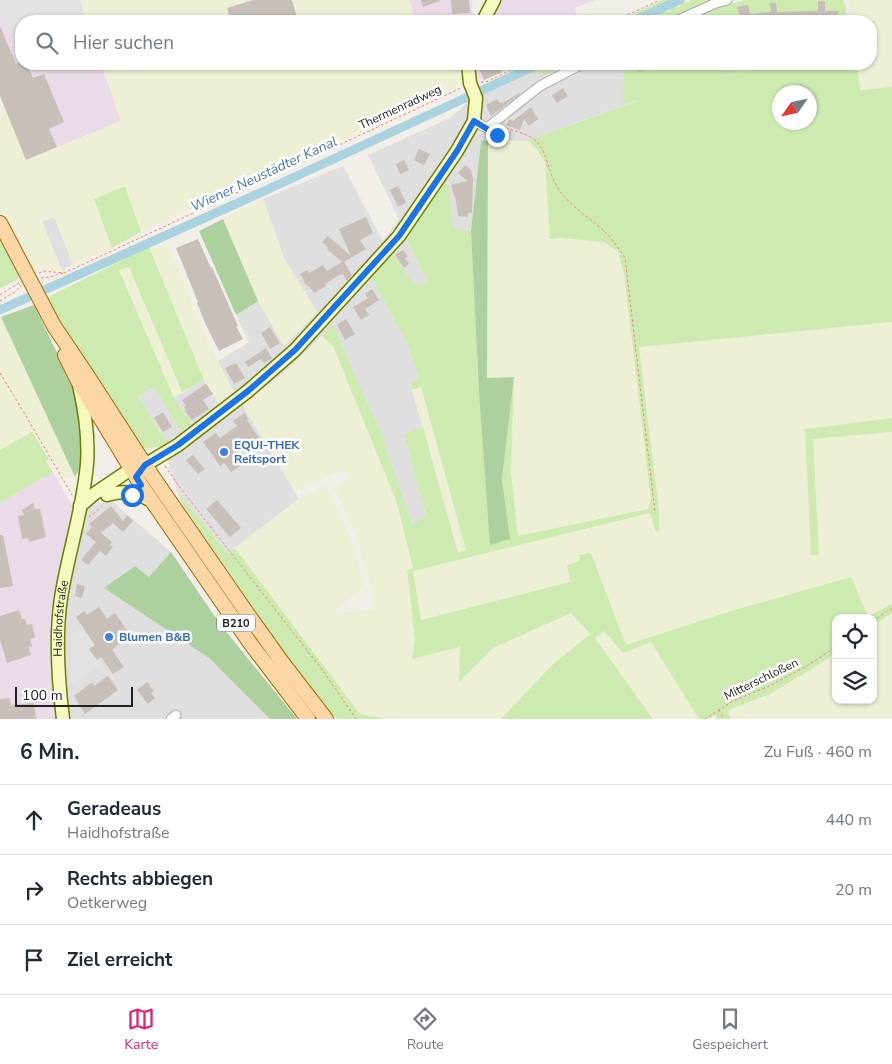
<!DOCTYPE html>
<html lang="de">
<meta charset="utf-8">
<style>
body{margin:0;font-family:"Nunito Sans",sans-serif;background:#f2f2f3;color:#1f2937}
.controls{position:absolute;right:15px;bottom:15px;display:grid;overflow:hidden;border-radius:10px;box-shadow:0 1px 4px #0004}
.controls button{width:45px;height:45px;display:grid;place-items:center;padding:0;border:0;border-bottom:1px solid #e0e1e3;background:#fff;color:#1f2937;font:25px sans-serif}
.compass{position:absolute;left:772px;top:85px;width:45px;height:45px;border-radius:50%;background:#fff;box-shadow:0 1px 4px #0004;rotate:236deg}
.scale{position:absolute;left:15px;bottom:12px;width:118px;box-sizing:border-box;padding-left:5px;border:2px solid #222;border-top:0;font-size:14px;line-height:18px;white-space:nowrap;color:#222;-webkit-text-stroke:4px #fff;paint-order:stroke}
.stop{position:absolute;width:15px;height:15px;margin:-11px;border:4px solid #1a73e8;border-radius:50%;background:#fff}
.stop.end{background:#1a73e8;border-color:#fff;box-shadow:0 1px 5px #0008}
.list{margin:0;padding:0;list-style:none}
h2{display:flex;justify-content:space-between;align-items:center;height:65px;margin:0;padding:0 20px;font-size:21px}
h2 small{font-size:16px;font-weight:400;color:#747a83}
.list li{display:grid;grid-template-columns:32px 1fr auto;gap:15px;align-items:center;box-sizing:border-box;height:70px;padding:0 20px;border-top:1px solid #e0e1e3}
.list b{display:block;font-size:19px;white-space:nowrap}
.list p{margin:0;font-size:16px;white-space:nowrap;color:#747a83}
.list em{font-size:16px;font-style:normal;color:#747a83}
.icon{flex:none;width:28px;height:28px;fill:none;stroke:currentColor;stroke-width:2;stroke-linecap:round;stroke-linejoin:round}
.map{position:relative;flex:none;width:892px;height:719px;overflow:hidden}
.search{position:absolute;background:#fff;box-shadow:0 1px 4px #0004;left:15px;right:15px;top:15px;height:55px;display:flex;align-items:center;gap:12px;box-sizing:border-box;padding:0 18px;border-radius:20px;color:#747a83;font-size:19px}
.sheet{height:275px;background:#fff}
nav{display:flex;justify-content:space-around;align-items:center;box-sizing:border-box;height:70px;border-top:1px solid #e0e1e3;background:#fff;font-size:14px;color:#747a83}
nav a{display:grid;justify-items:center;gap:2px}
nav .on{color:#db2777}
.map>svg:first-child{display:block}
.residential{fill:#e0dfdf}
.industrial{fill:#ebdbe8}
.farmland{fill:#eef0d5}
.grass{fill:#cdebb0;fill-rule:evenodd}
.forest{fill:#add19e}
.parking{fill:#e2e2e2}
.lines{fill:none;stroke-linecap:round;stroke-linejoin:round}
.canal{stroke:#aad3df;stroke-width:9}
.building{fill:#c7bfb8}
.street-casing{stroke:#a9a9a9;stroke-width:11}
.secondary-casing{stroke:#707d05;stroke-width:15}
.primary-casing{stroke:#a06b00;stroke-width:16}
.path{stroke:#fa8072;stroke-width:1;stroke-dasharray:2.5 2.5;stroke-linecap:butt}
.street{stroke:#fff;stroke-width:9}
.secondary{stroke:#f7fabf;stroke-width:12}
.primary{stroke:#fcd6a4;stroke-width:14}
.route{stroke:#1a73e8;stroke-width:6}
.shop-dot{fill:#3f7fe0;stroke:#fff;stroke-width:2}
.labels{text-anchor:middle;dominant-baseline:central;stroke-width:5;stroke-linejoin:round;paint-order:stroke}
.shield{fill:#fff;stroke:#646464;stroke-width:1}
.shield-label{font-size:11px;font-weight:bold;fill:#222}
.street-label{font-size:12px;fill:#222;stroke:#fff}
.shop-label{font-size:12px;font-weight:bold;fill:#366cbe;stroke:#fff;text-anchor:start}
.water-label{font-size:14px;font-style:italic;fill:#4a7aab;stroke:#fff}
</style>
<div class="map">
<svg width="892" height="719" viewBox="0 0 892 719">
<rect width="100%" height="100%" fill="#f2efe9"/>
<!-- residential -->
<path class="residential" d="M573 64H770L655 94 527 141H481L471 231 454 230 447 181 427 282 415 285 371 277 408 346 419 378 410 383 423 427 404 434 426 516 412 524 381 433 332 324 322 336 286 371 243 405 299 499 228 553 177 492 168 461 158 447 167 443 138 396 154 387 180 431 192 424 174 398 204 380 219 404 234 392 218 361 249 342 236 315 258 301 284 346 317 313 284 258 263 199 343 166 383 241 399 219 368 155 450 118 479 93 537 68 547 75Z
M54 217 73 264 62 271 42 221Z
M113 502 171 552 149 577 104 588 209 658 270 719H54L49 681 48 641 54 590 66 536 72 505Z"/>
<!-- industrial -->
<path class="industrial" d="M0 0H80L86 21H21V64H101L121 121 26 160 0 96Z
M409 0H472L473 20V21H415Z
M502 0H595L575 8 580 21H492L496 10Z
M476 64H518L484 80 474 78Z
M53 472 72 505 66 536 54 590 48 641 49 681 54 719H0V503Z"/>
<!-- farmland -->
<path class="farmland" d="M80 0H409L415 21H86Z
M849 0H892V87L860 90 857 64H871V21H851Z
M101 64H459L462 84 391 117 392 119 356 135 355 133 300 159V160L141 232 125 186 94 199 112 248 73 264 54 217 42 222 62 271 30 268 0 210V114L6 111 27 160 121 121Z
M488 140 527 141 536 148 545 163 550 239 561 238 604 242 618 252 624 274 651 500 648 509 518 536 511 473 514 377 487 378Z
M263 199 284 258 317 312 284 346 258 301 223 219Z
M168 245 210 347 234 392 219 404 204 380 149 247Z
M129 267 182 392 174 398 119 270Z
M1 317 75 477 64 478 32 432 0 450V318Z
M892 322V418L805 429 811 556 819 554 813 439 892 432V603L868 618 851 577 731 611 626 645 591 553 579 555 580 561 571 582 418 652 413 571 650 513 655 530 659 510 639 347Z
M322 336 333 346 397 503 413 568 407 570 415 639 412 659 460 647 459 682 493 648 572 613 590 634 551 666 501 719H386L360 714 235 548 299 499 326 484 354 545 363 587 332 614 375 609 369 576 357 539 334 486 349 480 344 470 294 490 243 406 286 371Z
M421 387 466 550 458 553 412 390Z
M892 613V719H730L728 710 770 694 820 664 836 653V700H873V626Z
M604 631 623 653 651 641 699 719H653L595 638Z"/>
<!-- grass -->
<path class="grass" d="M663 0H674L669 3 629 21H617Z
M690 0H714L665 21H636L662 11 669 12 672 7H679L685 1 689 3Z
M746 0H844L848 21H683L709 9Z
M529 64H537L483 88V90L521 74 528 75 537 66 551 64H571L547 75 538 71C532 74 528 75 523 76 512 78 491 88 482 95L479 87Z
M624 64H764L715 78 770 64H857L860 90 892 87V322L639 347 659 510V531L655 530 650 513 413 571 421 620 570 582 567 565 580 561 579 555 591 553 626 645 731 611 851 577 868 617 892 603V613L873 626V618H836V653L820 664 770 694 728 710 730 719H717L715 715 709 719H699L651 642 623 653 604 631 595 638 653 719H501L551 666 590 634 571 613 493 648 459 682 460 647 412 659 415 639 407 570 413 568 397 503 333 346 322 336 332 323 381 433 412 524 426 516 404 434 423 427 458 553 466 550 421 387 412 390 410 383 419 378 408 346 371 277 393 254 414 285 427 282 406 236 447 180 454 229 471 231 479 392 510 539 502 479 514 377 511 473 518 536 648 509 651 500 624 274 618 252 604 242 561 238 550 239 545 163 536 148 527 141 637 101 623 104ZM780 92H810V122H780Z
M125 186 141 232 112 248 94 199Z
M2 242 21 277 0 289V243Z
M149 247 204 380 182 392 129 267 119 270 174 398 192 424 180 431 154 387 138 396 167 443 158 447 142 449 46 298Z
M892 418V432L813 439 819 554 811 556 805 429Z
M32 432 49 459 46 462 53 472 0 503V450Z
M177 492 228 553 235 548 360 714 386 719H336L280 647 186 510Z"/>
<!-- forest -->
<path class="forest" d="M488 140 487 378 514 377 502 479 510 539 490 545 479 392 471 231 481 141Z
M223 219 258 301 236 315 199 231Z
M34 305 73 386 80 409 84 461 75 477 1 317Z
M171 552 220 624 297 719H270L209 658 104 588 135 566 149 577Z"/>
<!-- parking -->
<path class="parking" d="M0 0H80L86 21H21V51L4 26 0 16Z
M82 627 95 645 90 649 100 665 71 684V635Z"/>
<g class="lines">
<!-- canal -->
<path class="canal" d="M633 21 680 0
M0 310 262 192 539 64"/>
</g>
<!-- building -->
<path class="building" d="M253 0H292L298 21H231L227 8Z
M421 0H440V1L423 7Z
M451 0H469L470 13 452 14Z
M818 1H825V11H838V21H728V19L740 16 737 7 748 5 750 14 771 12 770 3H776L777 12 818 11Z
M0 26 16 64 21 62V64H27L33 78 44 74 64 122 49 129 57 147 26 160 0 96Z
M477 64H498L502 72 484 80Z
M634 64H656L639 72Z
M563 88 568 96 557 103 552 95Z
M519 93 520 94 491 116 486 105 497 99 500 103 502 102 503 103Z
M531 107 538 119 529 126 524 119 520 130 506 125 509 119 513 121Z
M419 149 430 154 424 165 414 160Z
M404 160 409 170 400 174 396 164Z
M465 165 471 170 473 179 472 213H468V217L458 216 456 200 451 185 467 181 458 173Z
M398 186 406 203 398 207 390 190Z
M366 217 373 233 360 240 366 249 344 262 352 275 347 281 343 274 341 275V274L325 284 326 286 314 293 309 286 308 287 307 285H306L300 274 307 270 309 273 323 265 327 271 342 262 327 249 328 248 322 242 328 236 351 256 339 229Z
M198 239 211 268 212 267 238 326H236L243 339 219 351 205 323 197 303 198 302 176 248Z
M403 250 408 257 405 258 409 264 404 268 395 255Z
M372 289 379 300 365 309 369 315 361 320 353 307 368 298 365 294Z
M346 319 355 334 345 340 337 325Z
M270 327 280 343 270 349 261 333Z
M266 348 272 358 264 363 261 359 248 367 245 362Z
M236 363 245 378 234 384 225 368Z
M206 384 213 394 203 400 209 409 192 420 185 411 186 410 184 407 186 406 182 400Z
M163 412 172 427 163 432 154 418Z
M245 413 248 419 247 420 259 438 233 456 240 466 231 472 224 463 220 466 203 442 216 433 220 438 237 426 233 421Z
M193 455 205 469 198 474 186 460Z
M217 500 241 528 230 537 206 509Z
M33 503 35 509H40L46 537 29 542 28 538 22 539 18 516 24 515 22 510Z
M111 506 123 521 127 515 133 521 123 532 113 523 101 533 112 542 110 545 113 547 106 556 100 551 88 565 81 560 96 542 86 534 92 527 89 524Z
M0 535H3L13 586 0 588Z
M77 584 85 586 82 598 75 596Z
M99 607 107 619 115 613 130 635 112 650 124 667 113 674 101 657 97 660 89 649 95 645 76 617 84 611 87 615Z
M19 610 22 619H25L27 625 32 624 35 637 30 639 32 646 29 647 31 655 7 663 0 640V616Z
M108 676 118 690 85 714 74 696 92 682 94 686Z
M147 682 154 691 151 693 155 698 148 704 137 690Z
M10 698 11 705 34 703 36 719H0V699Z"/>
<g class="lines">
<!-- street casing -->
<g class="street-casing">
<path id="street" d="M676 21 716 3 727 0
M474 121 487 128 540 86 582 64
M171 719 176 715"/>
</g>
<!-- secondary casing -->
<g class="secondary-casing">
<g id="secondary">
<path d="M483 21 494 0"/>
<path d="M107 495C126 490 135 492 152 501"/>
<path d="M80 506 94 494 131 469 145 465 178 445 248 391 295 350 399 236 457 151 474 121 476 98 470 83 468 64"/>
<path id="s1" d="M63 719C58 679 55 638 61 598 68 553 83 510 87 464 89 437 85 411 79 385"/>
</g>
</g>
<!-- primary casing -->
<g class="primary-casing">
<path id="primary" d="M0 223 54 326 87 375 153 477 247 613 282 662 326 719
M65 355 78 381 141 485 250 643 308 719"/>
</g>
<!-- path -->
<path class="path" d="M614 21 660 0
M481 82H486L524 64
M501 126C512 131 528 133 536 141 547 152 548 170 555 183 564 202 586 215 602 229 611 237 618 247 625 258L655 512
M494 133C501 137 507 135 513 131
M39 273 44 271 64 273 116 249 461 88
M41 278 50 277 63 273
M0 295 19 283
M0 301 16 291 21 285
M0 373 26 416 72 495
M165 466 178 485 324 672 356 719
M89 517 104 505
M873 621 892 608
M719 710 724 719
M705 719 733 701 767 687 805 667 836 647"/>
<!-- street -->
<use href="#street" class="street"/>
<!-- secondary -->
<use href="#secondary" class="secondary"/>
<!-- primary -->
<use href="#primary" class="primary"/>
</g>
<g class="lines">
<!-- route -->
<path class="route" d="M132 495 133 490 141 485 136 477 145 465 178 445 248 391 295 350 399 236 457 151 474 121 497 135"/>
</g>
<!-- markers -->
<g class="shop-dot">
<circle cx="224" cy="452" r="5"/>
<circle cx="109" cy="637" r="5"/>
</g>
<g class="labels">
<!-- shield labels -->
<rect class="shield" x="217" y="614.5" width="38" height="17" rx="4"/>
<g class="shield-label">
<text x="236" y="623">B210</text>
</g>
<!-- street labels -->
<g class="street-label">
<text transform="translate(400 107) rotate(-25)">Thermenradweg</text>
<text stroke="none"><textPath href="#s1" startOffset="101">Haidhofstraße</textPath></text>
<text transform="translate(761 679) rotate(-26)">Mitterschloßen</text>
</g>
<!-- shop labels -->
<g class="shop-label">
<text x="234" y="445">EQUI-THEK<tspan x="234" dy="14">Reitsport</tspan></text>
<text x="119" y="637">Blumen B&amp;B</text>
</g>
<!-- water labels -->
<g class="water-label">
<text transform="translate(264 174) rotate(-25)">Wiener Neustädter Kanal</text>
</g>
</g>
</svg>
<div class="controls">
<button><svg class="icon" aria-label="locate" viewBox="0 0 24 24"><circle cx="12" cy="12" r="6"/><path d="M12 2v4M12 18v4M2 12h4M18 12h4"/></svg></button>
<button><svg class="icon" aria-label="layers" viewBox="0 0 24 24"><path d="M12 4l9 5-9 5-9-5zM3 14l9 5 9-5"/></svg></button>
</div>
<svg class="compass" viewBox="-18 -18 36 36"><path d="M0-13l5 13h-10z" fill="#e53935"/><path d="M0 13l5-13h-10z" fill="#747a83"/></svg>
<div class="scale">100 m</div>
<div class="stop" style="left:132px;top:495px"></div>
<div class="stop end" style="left:497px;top:135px"></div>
<div class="search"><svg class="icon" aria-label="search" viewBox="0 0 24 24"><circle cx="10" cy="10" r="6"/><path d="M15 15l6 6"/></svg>Hier suchen</div>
</div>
<section class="sheet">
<h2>6 Min.<small>Zu Fuß · 460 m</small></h2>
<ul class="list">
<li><svg class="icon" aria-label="ahead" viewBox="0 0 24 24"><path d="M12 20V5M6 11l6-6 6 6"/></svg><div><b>Geradeaus</b><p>Haidhofstraße</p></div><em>440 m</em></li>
<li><svg class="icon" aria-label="right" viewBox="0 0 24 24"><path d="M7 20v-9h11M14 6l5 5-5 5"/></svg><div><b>Rechts abbiegen</b><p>Oetkerweg</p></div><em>20 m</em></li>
<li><svg class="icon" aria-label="arrive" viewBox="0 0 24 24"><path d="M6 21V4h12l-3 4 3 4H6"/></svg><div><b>Ziel erreicht</b></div></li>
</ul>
</section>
<nav>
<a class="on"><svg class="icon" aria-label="map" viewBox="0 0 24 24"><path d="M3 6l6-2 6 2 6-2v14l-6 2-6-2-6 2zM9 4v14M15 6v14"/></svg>Karte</a>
<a><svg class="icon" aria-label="directions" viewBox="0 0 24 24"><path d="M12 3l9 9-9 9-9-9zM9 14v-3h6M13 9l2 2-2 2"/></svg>Route</a>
<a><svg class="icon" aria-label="saved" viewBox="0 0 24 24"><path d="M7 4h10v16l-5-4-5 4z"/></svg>Gespeichert</a>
</nav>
